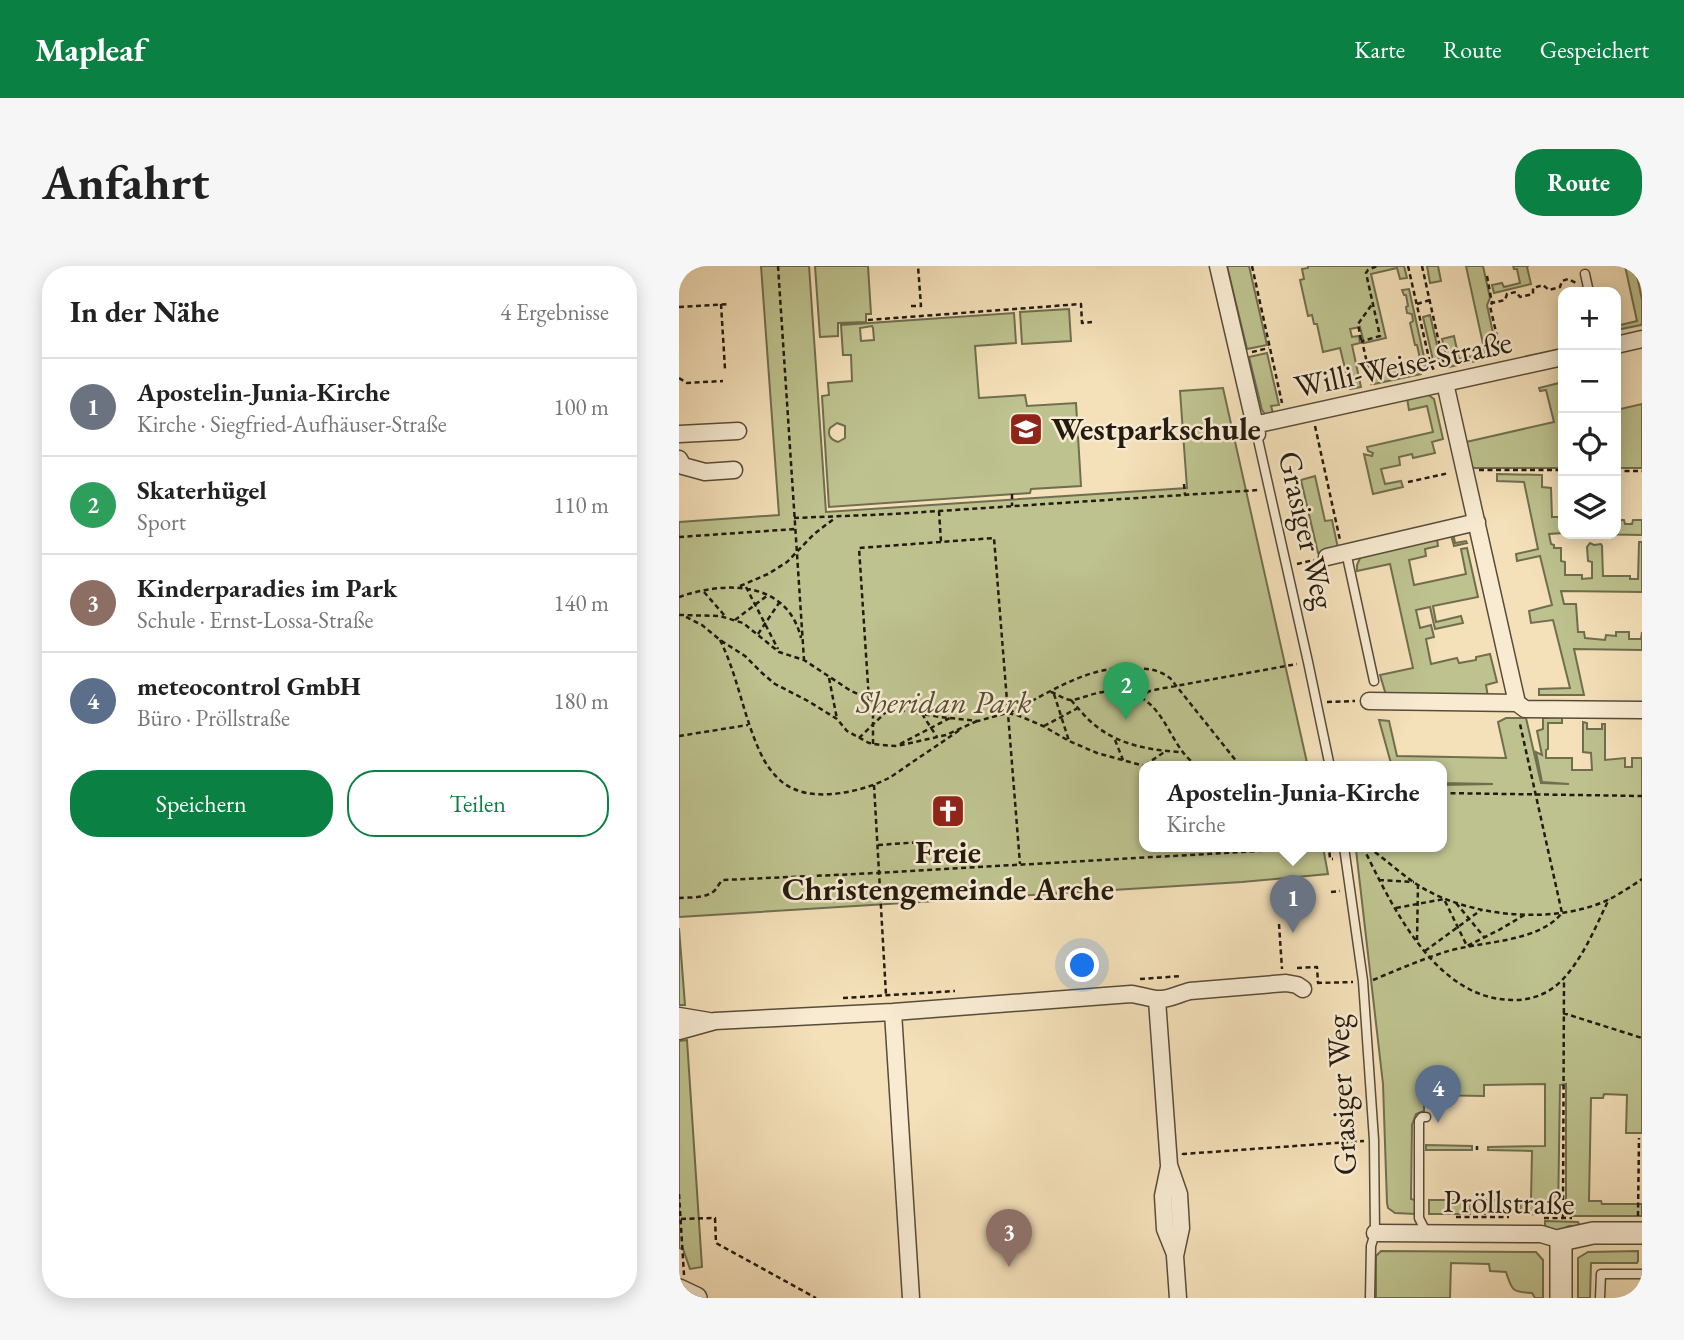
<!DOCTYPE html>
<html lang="de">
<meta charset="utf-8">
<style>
body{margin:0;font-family:"EB Garamond",serif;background:#f6f6f6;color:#222}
.controls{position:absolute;right:21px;top:21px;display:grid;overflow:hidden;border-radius:14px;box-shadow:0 4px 18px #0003}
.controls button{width:63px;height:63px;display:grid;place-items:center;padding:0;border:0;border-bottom:2px solid #e0e0e0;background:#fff;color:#222;font:35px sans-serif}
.you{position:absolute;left:404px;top:700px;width:24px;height:24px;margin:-18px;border:5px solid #fff;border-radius:50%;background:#1a73e8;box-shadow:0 0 0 10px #1a73e833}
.badge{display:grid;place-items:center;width:46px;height:46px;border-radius:50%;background:#0b8043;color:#fff;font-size:23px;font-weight:700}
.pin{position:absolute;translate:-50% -58px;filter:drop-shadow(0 2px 4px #0008)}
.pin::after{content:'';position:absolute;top:37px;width:24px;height:21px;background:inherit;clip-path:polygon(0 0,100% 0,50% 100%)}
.popup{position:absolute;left:460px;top:495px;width:308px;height:91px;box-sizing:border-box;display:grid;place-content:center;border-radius:14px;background:#fff;filter:drop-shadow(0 2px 5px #0005);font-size:23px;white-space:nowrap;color:#767676}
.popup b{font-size:26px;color:#222}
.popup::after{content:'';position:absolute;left:50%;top:100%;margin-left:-14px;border:14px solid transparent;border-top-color:#fff}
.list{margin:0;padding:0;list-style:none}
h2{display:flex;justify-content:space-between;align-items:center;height:91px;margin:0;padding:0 28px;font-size:30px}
h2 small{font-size:23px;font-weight:400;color:#767676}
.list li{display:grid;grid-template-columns:46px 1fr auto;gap:21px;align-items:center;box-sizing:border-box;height:98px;padding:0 28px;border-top:2px solid #e0e0e0}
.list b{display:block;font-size:26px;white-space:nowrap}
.list p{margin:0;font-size:23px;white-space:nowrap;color:#767676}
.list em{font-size:23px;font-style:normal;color:#767676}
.actions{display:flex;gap:14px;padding:21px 28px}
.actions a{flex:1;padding:16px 0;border:2px solid #0b8043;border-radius:28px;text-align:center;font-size:24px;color:#0b8043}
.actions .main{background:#0b8043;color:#fff}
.icon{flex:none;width:38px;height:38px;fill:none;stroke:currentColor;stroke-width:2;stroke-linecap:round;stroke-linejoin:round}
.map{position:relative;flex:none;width:963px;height:1032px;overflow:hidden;border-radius:28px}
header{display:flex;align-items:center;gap:42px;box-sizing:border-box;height:98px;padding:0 35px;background:#0b8043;color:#fff}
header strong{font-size:33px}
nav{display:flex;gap:38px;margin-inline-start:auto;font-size:24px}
.intro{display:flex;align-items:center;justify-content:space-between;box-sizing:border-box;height:168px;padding:0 42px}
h1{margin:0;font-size:49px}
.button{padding:18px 32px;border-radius:28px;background:#0b8043;color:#fff;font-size:24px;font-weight:700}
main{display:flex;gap:42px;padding:0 42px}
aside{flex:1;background:#fff;border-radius:28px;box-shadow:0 4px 18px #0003}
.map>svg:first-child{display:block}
.green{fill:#bdc28e;stroke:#706e4f;stroke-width:2;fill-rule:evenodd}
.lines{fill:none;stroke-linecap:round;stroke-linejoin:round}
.service-casing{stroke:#584c3a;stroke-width:11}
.minor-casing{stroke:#584c3a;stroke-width:19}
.tertiary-casing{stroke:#584c3a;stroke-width:24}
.path{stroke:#241b10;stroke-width:2.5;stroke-dasharray:5 3.5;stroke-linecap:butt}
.service{stroke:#f8ebd2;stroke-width:8}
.minor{stroke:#f8ebd2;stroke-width:16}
.tertiary{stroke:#f8ebd2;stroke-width:21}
.labels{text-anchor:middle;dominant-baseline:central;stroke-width:5;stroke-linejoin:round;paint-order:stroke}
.street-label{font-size:32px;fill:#241b10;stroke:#f8ebd2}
.poi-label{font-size:32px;font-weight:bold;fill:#241b10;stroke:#f8ebd2;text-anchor:start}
.park-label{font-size:32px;font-style:italic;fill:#524d36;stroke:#f8ebd2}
</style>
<header>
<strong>Mapleaf</strong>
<nav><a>Karte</a><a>Route</a><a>Gespeichert</a></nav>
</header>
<div class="intro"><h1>Anfahrt</h1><a class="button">Route</a></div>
<main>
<aside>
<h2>In der Nähe<small>4 Ergebnisse</small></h2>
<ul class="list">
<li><span class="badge" style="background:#6b7280">1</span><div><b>Apostelin-Junia-Kirche</b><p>Kirche · Siegfried-Aufhäuser-Straße</p></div><em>100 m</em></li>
<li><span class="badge" style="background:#2e9e5b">2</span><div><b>Skaterhügel</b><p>Sport</p></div><em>110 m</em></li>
<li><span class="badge" style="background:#8d6e63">3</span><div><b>Kinderparadies im Park</b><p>Schule · Ernst-Lossa-Straße</p></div><em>140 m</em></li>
<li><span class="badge" style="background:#5c6f8a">4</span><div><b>meteocontrol GmbH</b><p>Büro · Pröllstraße</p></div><em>180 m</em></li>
</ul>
<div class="actions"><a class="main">Speichern</a><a>Teilen</a></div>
</aside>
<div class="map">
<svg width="963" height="1032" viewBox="0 0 963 1032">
<rect width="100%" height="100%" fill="#f4e0b9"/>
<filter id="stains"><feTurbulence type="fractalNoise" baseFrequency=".00286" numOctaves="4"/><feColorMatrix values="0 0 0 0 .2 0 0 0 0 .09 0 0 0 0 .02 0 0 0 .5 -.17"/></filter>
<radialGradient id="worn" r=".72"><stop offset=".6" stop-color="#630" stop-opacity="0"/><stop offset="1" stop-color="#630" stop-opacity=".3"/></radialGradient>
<!-- green -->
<path class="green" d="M82 0H130L147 246 508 222 501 125 544 122 629 501H465V581H644L649 608 563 616 0 651V256L100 249Z
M136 0H189L192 48H187V56L159 57V70L141 71Z
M548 0H570L588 79 568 83Z
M629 0H725L728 12 721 13 718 2 692 8 707 72 685 77 681 61 671 63 673 71 680 70 681 77 673 79 682 121 671 123 661 82 644 86 638 58H635L633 49 629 50 621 14 625 13 623 3 629 2Z
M748 0H759L762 15 751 17Z
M787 0H804L811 32 808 39 819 90 770 101 763 73 775 70 780 93 806 87Z
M834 0H849L848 1 852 18 815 27 813 19 823 17 825 21 841 17 838 3H835Z
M946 0H956L963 34V57L962 59 937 64V60L958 55Z
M730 23 747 100 742 108 695 118 693 107 701 106V103L734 96 735 98 742 97 738 79H736L731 57 734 55 733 48 728 47 727 41 729 40 727 29H725L723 24Z
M390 43 392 75 343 78 341 46Z
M335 47 337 77 296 80 300 132 346 129 348 140 397 137 402 220 352 223 351 227 150 241 143 130 150 129 149 117 173 115 172 89H164L162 59ZM193 60 194 62 195 74 182 75 181 62ZM158 157 166 160V172L159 176C152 174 148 169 151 162Z
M751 49 761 92 754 94 744 51Z
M588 87 600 139 592 140 595 150 588 151 583 144 570 91Z
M880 117 884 138V202H792L787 176 875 156 867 124 861 125 860 122Z
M748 128 755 133 764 173 753 176 756 187 734 192 733 188 720 191 721 199 702 203 706 218 722 215 724 221 694 228 685 188 693 190 694 187 689 185 688 181 754 166 748 140 730 144 728 132Z
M963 138V202H937V144Z
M818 208 863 209V221L872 222 873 251H883L884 267 870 268 872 278 875 279V282H882V295L886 296V309H903V313L913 312V296L909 295 908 281 911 277 915 279 922 278 923 280 924 310H951V313H959L960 276H963V326L882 325 885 338H897L899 366H905L906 372 926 374 927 369 937 370V366H950V373H962L963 366V384L895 383 905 429H860V423L891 422 874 354 852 357 850 345 873 339 861 290 838 295 837 288 859 283 845 216 818 215Z
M636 210 646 255 653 254 659 282 639 287 622 214Z
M937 230 938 254H945L946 258H953L954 254H963V269L909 268H937Z
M774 266 776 277 787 275 788 277 775 280 772 269 758 273 759 280 746 283 747 290 730 294 735 319 787 308 782 283 788 282 799 331 754 340 757 356 782 350 784 357 756 363 751 341 737 344 741 362 752 359 755 371 747 373 752 398 778 392 780 397 797 394V391L811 388 818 416 807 419 809 431 707 429 701 409 734 402 711 298 678 305V299L682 290Z
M883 451V457H869V483L867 484V492H893V504H913L912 487 904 486V456L908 457V463H923V458H926V494L946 492V501H953V492H963V867H947L948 829 925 828 924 832H912L910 935H922L923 938H963V950H887V818L881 819 879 949 842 948 841 935 852 934 853 885 809 884V881L866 880V818L805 819V830L745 829V845L737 848 733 859 732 933 736 934V948L716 947 709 942 708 937 704 818 677 584 674 581H763V519L814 518 763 517V501H713L700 454 710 455 718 490 827 492 819 456 827 452H847L862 517 890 518 863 516 857 486 863 489 858 465 864 463V452Z
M0 662 6 739H0Z
M8 774 23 1001 11 1003 4 983 0 982V775Z
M747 879 793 880V884H747Z
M750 934H792L791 948H750Z
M806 934H828V948H806Z
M866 955 899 956 901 960H890L879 965 866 960Z
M702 985 857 986 864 994V1032H856L853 1027C832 1026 833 1024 827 1006L811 1005 810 998 772 997 771 1032H697V990Z
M959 985V995L958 997H912L911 1032H899V992L909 986Z"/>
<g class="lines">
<!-- service casing -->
<g class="service-casing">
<path id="service" d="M906 8 910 26
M578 169 629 396 651 501
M667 286 695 415
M665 581 684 715 695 874 696 967 692 980 691 1032
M747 851H743L740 855V952L747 966
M921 1032 922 1008H963"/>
</g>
<!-- minor casing -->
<g class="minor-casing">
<path id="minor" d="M539 0 578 168
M963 0V1
M937 79 963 73
M766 117 838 437 846 443 963 444
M575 159 884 91
M0 168 59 165
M0 193 4 200 26 206 55 204
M648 291 798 256
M690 435 838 437
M478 734 490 899 500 928 502 962 496 990 499 1032
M214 746 232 1032
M0 750 30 755
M0 765 36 755 214 746 452 728C462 729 474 734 482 733 491 733 502 727 511 725L607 717 618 719 624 723
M490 901 484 930 486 963 496 988
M696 967 862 968 882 974"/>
</g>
<!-- tertiary casing -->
<g class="tertiary-casing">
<path id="tertiary" d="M0 1024 17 1032
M882 1032V974L914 967H963"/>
</g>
<!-- path -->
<path class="path" d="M99 0 125 394
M573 0 603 137
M729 0 751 97 756 106
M743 0 764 95V101
M808 10 813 37
M42 38 46 103
M738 38 751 34
M232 40H242L239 0
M0 41 50 38
M189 54 402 38 403 57 413 56
M682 74 679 58 694 37
M573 86 590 82
M822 88 811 40 813 37 826 34 828 28 837 26 841 31 854 28V22L864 19 870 24 881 21 883 15 889 13 897 17
M0 112 8 117 44 115
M693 119 683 75 701 70 687 7 689 4 698 0
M636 160 661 274
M800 204H884
M937 205H963
M729 216 770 207
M505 218 506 229
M333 228V240
M260 245 262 276
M115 252 214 248 580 224
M0 271 116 263
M618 298 635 294
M61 320 89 308 108 296 135 268 156 252
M67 321 99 383
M25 326 46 350
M0 331C46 315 108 314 122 372
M0 349 41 350 64 357 100 386 125 394 172 425 213 443 261 451 299 455 328 447 338 449 364 460 390 475 418 487 469 501
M7 351 23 359 41 374 66 390 83 407 96 418 129 435 158 453 168 465 190 477 202 479 218 480 267 469 298 455
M56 354 89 329
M79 368 100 337
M41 374C60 412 65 456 85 494 92 506 102 518 115 523 141 535 184 525 208 513 217 508 226 501 235 495 251 484 267 474 283 462
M150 412 158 453
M372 426C378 428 386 434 392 434 397 434 404 431 408 430 426 424 443 422 461 431 489 446 493 485 520 501
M375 428 390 475
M460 431 471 425 480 423 618 398
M190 434 180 282 315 272 341 598
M392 434C398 441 404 448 410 454 435 478 468 484 501 486
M648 436 676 435
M330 447C370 427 409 399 455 402 471 403 478 403 491 412L562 501
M243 448 258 471
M365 460 399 442
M0 470 69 459
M180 472 210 443
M436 474 444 494
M194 478V436
M221 478 271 452
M466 499 487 485
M195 519 207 729
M763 527 963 530
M199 579 242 576
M684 581C713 640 756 733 833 734 852 735 872 727 885 712 905 690 917 660 930 633
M689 581C709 595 728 614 749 625 800 652 879 658 931 633 942 627 953 620 963 613
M700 614 735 616
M652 626 661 625
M0 632C11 631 29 633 37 623 39 620 41 616 44 614L178 608 650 581 651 593H654
M777 637 806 672
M717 642 765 633 788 680 820 664 847 648
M600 658 603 703
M738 674 739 618
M746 685 802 644
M618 702 638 701 639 717
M461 713 503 710
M694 714C718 704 741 694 766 686 801 675 859 677 883 647L841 458
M638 717 674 716
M164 732 276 725
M884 747 963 772
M798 880V884
M504 889V888L685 875
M0 928 5 1009
M959 950 960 872
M777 951H830
M884 951 885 713
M865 952H893
M2 953 36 952 37 977 137 1032"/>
<!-- service -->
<use href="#service" class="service"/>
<!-- minor -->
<use href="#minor" class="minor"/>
<!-- tertiary -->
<use href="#tertiary" class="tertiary"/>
</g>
<!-- icons -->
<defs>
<g id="school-square" transform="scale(1.75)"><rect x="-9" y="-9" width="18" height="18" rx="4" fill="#8f2418" stroke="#f8ebd2"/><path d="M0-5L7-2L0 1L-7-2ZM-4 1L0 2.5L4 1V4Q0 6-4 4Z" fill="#fff"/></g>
<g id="church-square" transform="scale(1.75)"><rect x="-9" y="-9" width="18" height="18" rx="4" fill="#8f2418" stroke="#f8ebd2"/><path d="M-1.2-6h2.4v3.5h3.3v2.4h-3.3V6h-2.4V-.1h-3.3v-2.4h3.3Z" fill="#fff"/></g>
</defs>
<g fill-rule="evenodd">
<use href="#school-square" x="347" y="163"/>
<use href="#church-square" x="269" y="545"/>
</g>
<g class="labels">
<!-- street labels -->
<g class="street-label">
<text transform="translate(724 98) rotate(-12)">Willi-Weise-Straße</text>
<text transform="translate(628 264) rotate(77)">Grasiger Weg</text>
<text transform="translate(662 829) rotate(-93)">Grasiger Weg</text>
<text transform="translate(830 936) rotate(1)">Pröllstraße</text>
</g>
<!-- poi labels -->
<g class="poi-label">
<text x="372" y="163">Westparkschule</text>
<text x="269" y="586" text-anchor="middle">Freie<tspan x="269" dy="37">Christengemeinde Arche</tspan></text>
</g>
<!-- park labels -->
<g class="park-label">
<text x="265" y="436">Sheridan Park</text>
</g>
</g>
<rect width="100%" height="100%" filter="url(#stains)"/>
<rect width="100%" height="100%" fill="url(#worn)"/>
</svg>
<div class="controls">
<button>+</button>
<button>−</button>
<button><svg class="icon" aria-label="locate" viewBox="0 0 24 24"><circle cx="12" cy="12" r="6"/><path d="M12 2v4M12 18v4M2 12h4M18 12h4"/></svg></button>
<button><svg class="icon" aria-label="layers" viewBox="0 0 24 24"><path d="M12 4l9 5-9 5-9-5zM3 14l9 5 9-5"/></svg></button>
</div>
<div class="you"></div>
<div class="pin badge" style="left:614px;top:667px;background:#6b7280">1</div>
<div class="popup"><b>Apostelin-Junia-Kirche</b>Kirche</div>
<div class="pin badge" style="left:447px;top:454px;background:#2e9e5b">2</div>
<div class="pin badge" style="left:330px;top:1001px;background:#8d6e63">3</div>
<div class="pin badge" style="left:759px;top:857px;background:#5c6f8a">4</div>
</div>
</main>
